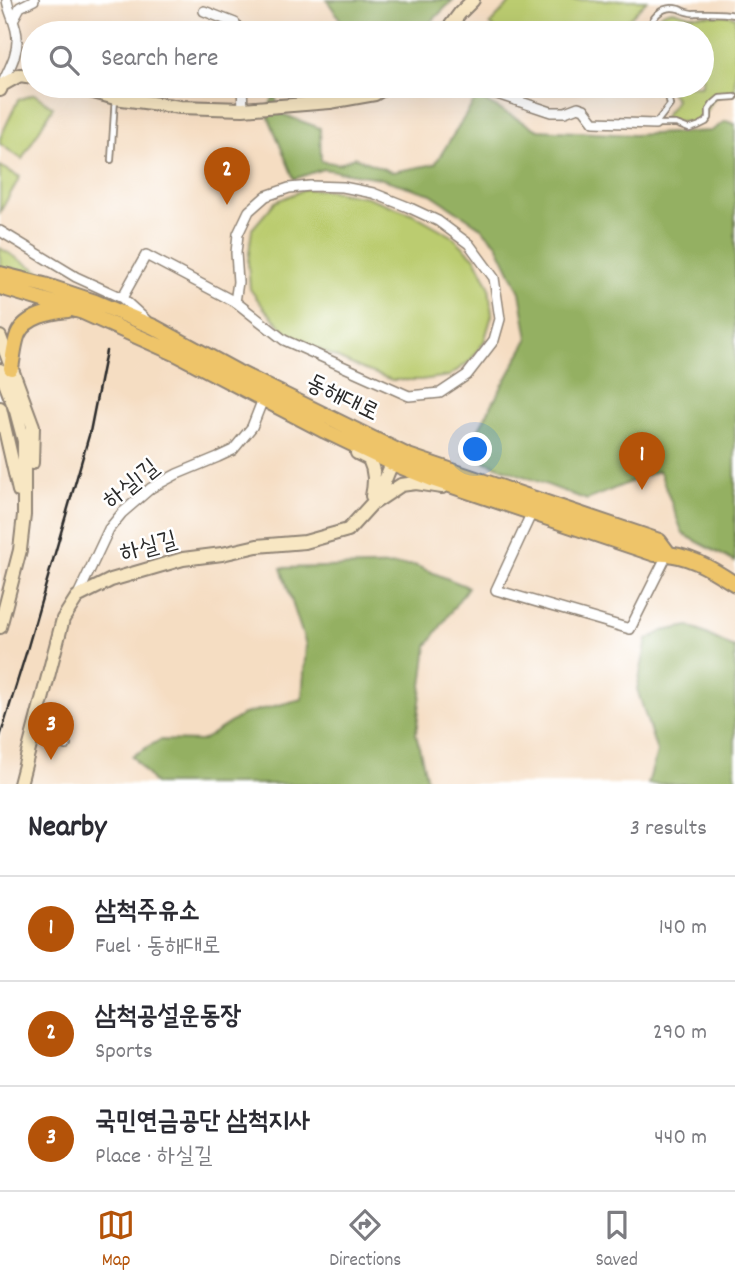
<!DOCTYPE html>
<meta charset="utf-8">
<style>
body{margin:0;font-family:Dekko,"Poor Story",sans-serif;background:#f2f2f3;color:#2b2b33}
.you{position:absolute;left:476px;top:450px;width:24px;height:24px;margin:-18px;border:5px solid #fff;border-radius:50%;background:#1a73e8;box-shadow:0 0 0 10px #1a73e833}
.badge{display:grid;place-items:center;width:46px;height:46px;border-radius:50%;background:#b45309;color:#fff;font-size:23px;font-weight:700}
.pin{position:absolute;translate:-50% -58px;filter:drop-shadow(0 2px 4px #0008)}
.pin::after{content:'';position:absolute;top:37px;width:24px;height:21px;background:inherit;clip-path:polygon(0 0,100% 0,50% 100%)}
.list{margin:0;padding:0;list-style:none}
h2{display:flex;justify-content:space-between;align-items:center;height:91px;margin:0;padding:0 28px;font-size:30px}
h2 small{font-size:23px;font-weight:400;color:#7c7c81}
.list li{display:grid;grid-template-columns:46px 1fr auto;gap:21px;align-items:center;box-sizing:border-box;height:105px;padding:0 28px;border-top:2px solid #e1e1e2}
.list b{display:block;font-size:26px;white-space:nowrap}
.list p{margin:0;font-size:23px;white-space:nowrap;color:#7c7c81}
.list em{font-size:23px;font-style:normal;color:#7c7c81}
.icon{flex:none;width:38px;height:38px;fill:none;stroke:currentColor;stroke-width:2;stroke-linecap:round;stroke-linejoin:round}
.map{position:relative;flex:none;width:735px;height:784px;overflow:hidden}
.search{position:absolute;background:#fff;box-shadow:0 7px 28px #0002;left:21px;right:21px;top:21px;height:77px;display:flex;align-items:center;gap:18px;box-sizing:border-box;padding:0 24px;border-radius:38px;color:#7c7c81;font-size:26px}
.sheet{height:406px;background:#fff}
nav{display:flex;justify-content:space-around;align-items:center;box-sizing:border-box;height:98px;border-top:2px solid #e1e1e2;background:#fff;font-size:19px;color:#7c7c81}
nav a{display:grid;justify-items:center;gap:4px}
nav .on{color:#b45309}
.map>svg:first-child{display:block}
.green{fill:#bbcc6f;stroke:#737c4d;stroke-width:2}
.forest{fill:#94b062;stroke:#606e46;stroke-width:2}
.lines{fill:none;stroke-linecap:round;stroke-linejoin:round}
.lane-casing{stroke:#908476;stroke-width:8}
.street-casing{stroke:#908476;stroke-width:12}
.secondary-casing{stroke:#908476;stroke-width:16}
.primary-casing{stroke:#908476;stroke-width:18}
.lane{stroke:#fff;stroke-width:4.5}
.street{stroke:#fff;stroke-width:9}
.secondary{stroke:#f8e7c3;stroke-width:12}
.primary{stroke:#eec469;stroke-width:14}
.rail{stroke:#2b2b2b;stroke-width:2.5}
.labels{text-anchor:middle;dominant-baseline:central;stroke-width:5;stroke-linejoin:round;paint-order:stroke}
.street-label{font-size:24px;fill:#2b2b2b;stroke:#fff}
</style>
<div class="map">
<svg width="735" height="784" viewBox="0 0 735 784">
<rect width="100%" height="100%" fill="#fff"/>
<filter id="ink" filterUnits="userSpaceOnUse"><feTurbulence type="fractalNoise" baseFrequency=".0143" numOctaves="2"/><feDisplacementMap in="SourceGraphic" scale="14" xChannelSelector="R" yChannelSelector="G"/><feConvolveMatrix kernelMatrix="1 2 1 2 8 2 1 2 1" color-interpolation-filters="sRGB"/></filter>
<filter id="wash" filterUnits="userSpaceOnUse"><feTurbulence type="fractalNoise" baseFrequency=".00686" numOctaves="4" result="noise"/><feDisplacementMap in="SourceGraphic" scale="28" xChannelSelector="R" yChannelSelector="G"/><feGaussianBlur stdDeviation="1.57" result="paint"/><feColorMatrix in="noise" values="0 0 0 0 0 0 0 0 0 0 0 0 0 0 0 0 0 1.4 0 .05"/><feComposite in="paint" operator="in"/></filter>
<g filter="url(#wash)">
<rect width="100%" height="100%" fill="#f5ddc2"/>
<!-- green -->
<path class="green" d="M513 0H647L615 33H500L490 24Z
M673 10 689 15H729L735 17V93C711 94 712 101 703 120L693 123 663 120C666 111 673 108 676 99L665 86H702V33H649C655 20 658 12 673 10Z
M34 94 53 107 22 159 0 144V138L18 100Z
M0 166 20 177 0 212Z
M305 189 327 190 367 197 413 214 452 236 476 259 489 286 492 315 484 342 470 361 449 376 421 380H392L360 368 291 337 264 308 250 289 248 262 252 229 275 202Z
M0 248 68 288 0 269Z"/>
<!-- forest -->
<path class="forest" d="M327 0H453L420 33H349Z
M278 86H330L321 92 275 95 279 113 320 128 321 161 339 164 354 157 392 172 435 164 477 97 538 130 633 135 711 131 726 121 735 124V562L683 534 659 470 587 500 465 454 528 339 520 292 497 244 479 226 431 194 379 178 323 169 294 179 267 113 274 95V88Z
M414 565 468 587 427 646 416 734 428 784H155L132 756 160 740 201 741 244 714 302 699 306 645 281 568Z
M689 626 735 648V784H648L657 752 637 689 647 640 663 631Z"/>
</g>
<g filter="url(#ink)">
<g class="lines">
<!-- lane casing -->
<g class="lane-casing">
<path id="lane" d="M646 33C652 19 660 4 679 9 684 11 689 14 695 13 708 13 722 12 735 15
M656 123 670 105 668 95 659 86
M656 124H676L689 129 698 126 706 122 709 118V110L713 104 720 98 735 97
M111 160 115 98"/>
</g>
<!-- street casing -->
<g class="street-casing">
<path id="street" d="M204 11 235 23 240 33
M13 20 20 7 34 0
M2 85C8 70 18 55 17 38 17 25 9 13 7 0
M242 86 243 109
M473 86 551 112H565L578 107 584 109 594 122 655 124
M0 231 76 277 122 298
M145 319 122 298 146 255 235 302 237 303 284 340 409 396 440 393 467 375 494 340 500 319 494 278 469 244 438 221 408 207 373 193 343 187 310 186 289 188 266 196 249 211 238 234 236 253 238 282 235 302
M532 512 496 590 630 629 668 553
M77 597 109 529 122 513 151 488 177 474 218 457 233 450 252 427 263 399
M32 736 66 745"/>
</g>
<!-- secondary casing -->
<g class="secondary-casing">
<path id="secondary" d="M445 33 460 13 473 0
M72 86 115 98 180 107 243 109 330 102 375 94 388 86
M0 90 2 85 20 75 33 77
M0 337 33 426 32 463
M0 370 16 411 24 441V515L20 550 0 627
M0 408 19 491
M357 453 369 459C375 472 375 482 372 496
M374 503 401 485 416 483 442 487
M20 784 63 619 77 597 111 580 183 559 222 554 257 546 305 542 348 530 378 497 392 463"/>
</g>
<!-- primary casing -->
<g class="primary-casing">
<path id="primary" d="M0 274 44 285 95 302 154 327 237 372 408 456 659 541 668 553
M0 287 83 312 177 354 325 431 392 463 432 479 655 554C684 551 712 569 735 584
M11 368C13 358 14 344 18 334 26 316 51 312 68 310"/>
</g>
<!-- lane -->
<use href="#lane" class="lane"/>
<!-- street -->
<use href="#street" class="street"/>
<!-- secondary -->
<use href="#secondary" class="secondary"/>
<!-- primary -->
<use href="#primary" class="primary"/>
<!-- rail -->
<path class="rail" d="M0 737 27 650 90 432 106 351"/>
</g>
</g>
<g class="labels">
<!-- street labels -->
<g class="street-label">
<text transform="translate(342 399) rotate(26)">동해대로</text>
<text transform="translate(132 485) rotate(-39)">하실1길</text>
<text transform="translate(149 548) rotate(-15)">하실길</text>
</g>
</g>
</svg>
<div class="you"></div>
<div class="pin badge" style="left:642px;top:490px">1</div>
<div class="pin badge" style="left:227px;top:205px">2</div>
<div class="pin badge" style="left:51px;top:760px">3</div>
<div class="search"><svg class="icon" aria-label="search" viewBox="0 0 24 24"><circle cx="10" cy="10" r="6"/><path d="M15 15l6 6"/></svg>Search here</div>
</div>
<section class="sheet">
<h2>Nearby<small>3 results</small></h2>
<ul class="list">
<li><span class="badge">1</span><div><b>삼척주유소</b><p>Fuel · 동해대로</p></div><em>140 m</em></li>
<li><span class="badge">2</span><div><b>삼척공설운동장</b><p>Sports</p></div><em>290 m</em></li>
<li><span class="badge">3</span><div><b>국민연금공단 삼척지사</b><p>Place · 하실길</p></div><em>440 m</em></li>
</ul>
</section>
<nav>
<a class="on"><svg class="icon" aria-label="map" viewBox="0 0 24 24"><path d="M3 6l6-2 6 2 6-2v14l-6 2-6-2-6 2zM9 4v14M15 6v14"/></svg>Map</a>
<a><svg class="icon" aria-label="directions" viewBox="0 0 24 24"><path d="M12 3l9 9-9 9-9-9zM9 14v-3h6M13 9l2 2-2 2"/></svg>Directions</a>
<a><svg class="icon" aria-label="saved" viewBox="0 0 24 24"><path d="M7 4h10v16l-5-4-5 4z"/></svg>Saved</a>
</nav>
